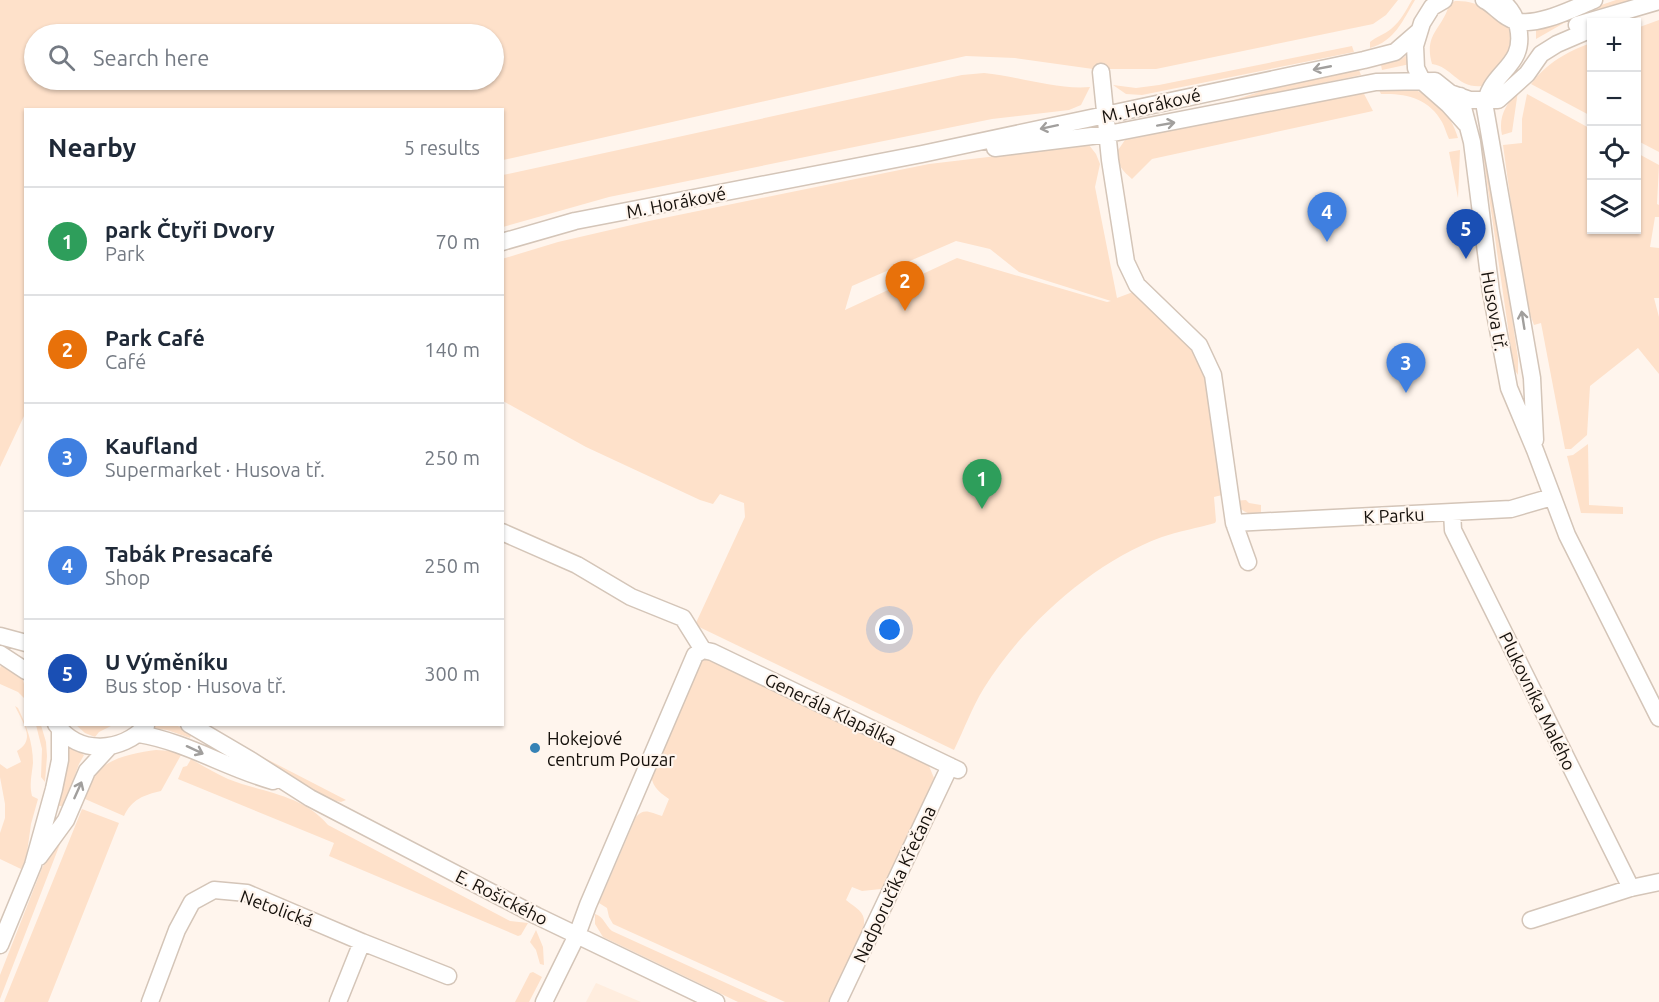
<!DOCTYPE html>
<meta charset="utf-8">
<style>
body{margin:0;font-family:Ubuntu,sans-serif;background:#f2f2f3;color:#1f2937}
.controls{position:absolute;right:18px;top:18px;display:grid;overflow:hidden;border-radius:0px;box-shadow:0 2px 4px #0004}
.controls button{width:54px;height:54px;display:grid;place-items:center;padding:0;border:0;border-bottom:2px solid #e0e1e3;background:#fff;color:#1f2937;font:30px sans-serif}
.you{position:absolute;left:890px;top:630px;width:21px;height:21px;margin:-15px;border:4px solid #fff;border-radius:50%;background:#1a73e8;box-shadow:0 0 0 9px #1a73e833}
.badge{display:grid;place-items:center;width:39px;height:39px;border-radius:50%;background:#3682b5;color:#fff;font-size:20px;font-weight:700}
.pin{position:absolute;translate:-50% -50px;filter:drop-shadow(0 2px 3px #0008)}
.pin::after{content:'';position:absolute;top:32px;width:21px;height:18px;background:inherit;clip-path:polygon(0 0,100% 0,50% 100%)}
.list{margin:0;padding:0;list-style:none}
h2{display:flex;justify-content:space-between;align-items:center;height:78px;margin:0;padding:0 24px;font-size:26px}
h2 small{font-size:20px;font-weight:400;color:#747a83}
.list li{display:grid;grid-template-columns:39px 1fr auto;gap:18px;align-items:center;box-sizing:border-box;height:108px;padding:0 24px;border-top:2px solid #e0e1e3}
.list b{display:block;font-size:22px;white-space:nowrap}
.list p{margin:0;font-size:20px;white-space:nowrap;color:#747a83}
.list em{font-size:20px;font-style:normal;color:#747a83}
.icon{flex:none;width:33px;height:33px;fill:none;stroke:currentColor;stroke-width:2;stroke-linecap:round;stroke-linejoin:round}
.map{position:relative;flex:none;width:1659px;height:1002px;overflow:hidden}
.search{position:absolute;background:#fff;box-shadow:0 2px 4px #0004;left:24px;top:24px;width:480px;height:66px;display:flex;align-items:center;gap:15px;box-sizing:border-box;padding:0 21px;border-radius:33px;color:#747a83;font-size:22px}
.panel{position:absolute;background:#fff;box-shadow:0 2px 4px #0004;left:24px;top:108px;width:480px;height:618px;border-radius:0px}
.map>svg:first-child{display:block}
.built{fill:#ffedde}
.green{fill:#fee1ca;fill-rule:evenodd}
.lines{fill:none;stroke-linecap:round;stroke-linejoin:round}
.minor-casing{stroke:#d4c5b8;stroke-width:19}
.minor{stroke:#fff;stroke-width:16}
.oneway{stroke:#a19f9d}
.poi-dot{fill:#3682b5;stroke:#fff5ed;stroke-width:2}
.labels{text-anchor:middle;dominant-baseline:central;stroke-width:4.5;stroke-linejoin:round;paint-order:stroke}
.street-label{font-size:18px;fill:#15100b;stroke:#fff5ed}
.poi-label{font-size:18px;fill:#15100b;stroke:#fff5ed;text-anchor:start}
</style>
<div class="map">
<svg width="1659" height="1002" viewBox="0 0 1659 1002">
<rect width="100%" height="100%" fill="#fff5ed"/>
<!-- built -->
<path class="built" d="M596 983 641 1002H586Z"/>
<!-- green -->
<path class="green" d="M0 0H1398L1386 15 1373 24 1156 69H1093L1015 58 966 56 503 160 502 110H26L25 414 0 467ZM34 34H494V80H34Z
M1412 0H1415C1403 20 1395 41 1370 48V42C1376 37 1385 34 1391 29 1401 21 1406 10 1412 0Z
M1616 0H1633L1564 23 1536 39V27Z
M1455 1C1479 0 1494 13 1513 26L1509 55 1483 86C1457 89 1453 67 1432 64 1423 33 1444 28 1449 4Z
M1659 20V152L1636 140 1637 28Z
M1591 43V116L1531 84C1547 63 1566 52 1591 43Z
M1352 46 1354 52 1142 95 1126 94 1113 85 1136 88 1159 85Z
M1410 53V64L1382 70 1381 65 1400 60Z
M1359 70 1361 75 1228 103V102L1265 90Z
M984 73C1018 76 1056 90 1090 87L1081 105 1069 110 992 119 609 197 503 227V175L962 75Z
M1408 87C1432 95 1451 113 1458 138L1449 139C1446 133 1445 127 1442 122 1429 98 1405 93 1381 94L1378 88Z
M1362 90 1373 111 1152 159 1132 179C1123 171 1118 166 1116 153L1125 140Z
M1518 91 1512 132 1502 135C1498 117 1506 104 1518 91Z
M1527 94 1591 129 1592 230H1636L1637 153 1659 165 1657 204 1659 205V217H1655L1650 247 1659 248V298H1654L1659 317V374L1638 348 1590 386 1587 435 1571 449H1565L1541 323 1534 325 1524 298 1503 145 1522 143V119Z
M1089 145 1096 154 1100 164 1095 187 1117 298 1133 292 1193 350 1206 377 1221 485 1222 495 1214 497 1216 521 1215 523C1198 528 1179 531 1162 537 1093 562 1022 626 984 688 972 707 964 730 954 750L695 625 745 517 744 503 720 494 713 504 700 500 586 447 503 401 502 259 558 242 649 221 929 164ZM956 241 990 249 1019 272 1111 301 1107 302 957 258 845 310 852 286Z
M1482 148H1487L1518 358V375L1514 369Z
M1460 150 1458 198 1449 152Z
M1588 444 1589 505 1623 507V514L1581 513 1567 456 1573 455Z
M1246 500 1249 503 1261 505V515C1249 515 1241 512 1234 501Z
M712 658 922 761 929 766 934 778 887 881 881 889 862 891 852 887 846 900C861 912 868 913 862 934L829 1002H785L613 924 609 917 607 908 599 903 636 817C644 807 651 813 662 816L669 799C657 791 651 785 651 771L695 666 702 660Z
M2 662C22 674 25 675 25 699L18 692 0 684V668Z
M15 706 18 708C26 725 33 742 33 763 32 774 29 784 32 796L38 799 31 824 26 860 21 869 0 859V833L5 818V804L0 777V764L7 769 21 762 17 751C37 739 22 722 15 706Z
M36 725H41L46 742 47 756 45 782 41 777 42 749Z
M76 725H113L99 732 95 737 85 733Z
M154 725H176L192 733 190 738 167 730 151 728Z
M71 746 84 755 79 764 64 806H57L68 767 69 749Z
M156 750 172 751 181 755 161 791C144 795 132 799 124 816L85 799C87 793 88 786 91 780 103 758 134 753 156 750Z
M251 751 346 800 341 802 326 799Z
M191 759C203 766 215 773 228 779 263 793 302 794 328 825L510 921 528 923 521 935 518 936 329 856 334 843 178 779 183 767 187 766Z
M82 809 119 823 48 1002H4Z
M65 831 0 999V975L42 868Z
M595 914C604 917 605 925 612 931L768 1002H738L603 937 595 924Z
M536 930 543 947 544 965 540 964 536 950 530 942Z
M533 972 542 977 529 1002H515L530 973Z"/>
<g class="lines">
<!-- minor casing -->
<g class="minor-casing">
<path id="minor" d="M1444 0 1432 7 1422 23 1415 46 1416 68 1423 82 1448 104 1466 124
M1484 0C1495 5 1503 18 1516 21 1538 27 1574 8 1594 0
M1500 0C1510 7 1515 15 1518 27 1527 69 1488 70 1485 108L1532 378 1535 440
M1577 25 1659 1
M1101 72 1110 160 1126 262 1137 285 1199 345 1213 375 1234 523 1248 562
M1460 96 1472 142 1491 292 1509 388 1535 450 1567 535 1659 718
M995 148 1108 134 1376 82 1435 81 1450 93 1470 100H1498L1527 74 1541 54 1557 44 1592 29
M502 242 575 221 922 154 1364 60 1395 52 1418 32
M1452 512 1453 530 1631 888
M1234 523 1511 509 1552 497
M502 532 577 565 631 597 683 618 703 650
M0 636 26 643
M703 650 712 652 958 770
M0 654 26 671
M56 724C79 756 122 752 146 726
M189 724 252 761 310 798 537 916 716 1002
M139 734C187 742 226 768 273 781
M39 857 66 820 87 771 109 747
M1531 920 1631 888 1659 882
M362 942 448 976
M0 945 33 865 54 789 60 760V730
M150 1002 177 930 192 902 214 890 247 893 362 942 338 1002
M544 1002 577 935 588 905 695 655 703 650
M838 1002 950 766"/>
</g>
<!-- minor -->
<use href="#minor" class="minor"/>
</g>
<!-- one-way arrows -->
<defs><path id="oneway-shaft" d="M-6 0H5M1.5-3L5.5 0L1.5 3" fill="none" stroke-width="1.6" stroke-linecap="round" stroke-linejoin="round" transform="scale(1.5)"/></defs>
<g class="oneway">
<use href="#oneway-shaft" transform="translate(1322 68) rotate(169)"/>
<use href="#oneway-shaft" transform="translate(1166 124) rotate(-10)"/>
<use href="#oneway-shaft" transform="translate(1049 127) rotate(168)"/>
<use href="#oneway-shaft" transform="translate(1523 320) rotate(-99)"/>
<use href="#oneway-shaft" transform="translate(195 750) rotate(25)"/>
<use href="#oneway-shaft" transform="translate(78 790) rotate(-66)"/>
</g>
<!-- markers -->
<circle class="poi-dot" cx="535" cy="748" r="6"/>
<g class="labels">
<!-- street labels -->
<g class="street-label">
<text transform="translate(1151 105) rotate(-13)">M. Horákové</text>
<text transform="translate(676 202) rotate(-11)">M. Horákové</text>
<text transform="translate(1495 311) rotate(80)">Husova tř.</text>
<text transform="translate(1394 515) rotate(-3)">K Parku</text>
<text transform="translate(1538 701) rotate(64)">Plukovníka Malého</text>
<text transform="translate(831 709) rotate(26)">Generála Klapálka</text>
<text transform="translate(894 884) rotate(-65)">Nadporučíka Křečana</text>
<text transform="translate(502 897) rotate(27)">E. Rošického</text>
<text transform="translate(277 908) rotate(20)">Netolická</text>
</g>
<!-- poi labels -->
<g class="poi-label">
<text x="547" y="738">Hokejové<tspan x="547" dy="21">centrum Pouzar</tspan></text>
</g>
</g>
</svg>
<div class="controls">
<button>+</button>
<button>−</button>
<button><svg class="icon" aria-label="locate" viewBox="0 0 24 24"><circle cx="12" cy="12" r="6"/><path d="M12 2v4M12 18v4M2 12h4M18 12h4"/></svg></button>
<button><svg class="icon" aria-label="layers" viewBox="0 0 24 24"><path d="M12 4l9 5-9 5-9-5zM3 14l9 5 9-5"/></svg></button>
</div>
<div class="you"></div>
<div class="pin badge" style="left:982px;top:509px;background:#2e9e5b">1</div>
<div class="pin badge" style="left:905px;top:311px;background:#e8710a">2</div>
<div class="pin badge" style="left:1406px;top:393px;background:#3f7fe0">3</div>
<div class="pin badge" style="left:1327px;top:242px;background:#3f7fe0">4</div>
<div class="pin badge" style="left:1466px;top:259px;background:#1a4fb4">5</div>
<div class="search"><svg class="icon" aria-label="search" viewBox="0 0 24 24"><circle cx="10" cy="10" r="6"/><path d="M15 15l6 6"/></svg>Search here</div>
<section class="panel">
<h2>Nearby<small>5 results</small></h2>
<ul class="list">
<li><span class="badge" style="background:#2e9e5b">1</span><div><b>park Čtyři Dvory</b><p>Park</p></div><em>70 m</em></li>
<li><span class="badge" style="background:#e8710a">2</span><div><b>Park Café</b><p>Café</p></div><em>140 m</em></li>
<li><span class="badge" style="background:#3f7fe0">3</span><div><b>Kaufland</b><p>Supermarket · Husova tř.</p></div><em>250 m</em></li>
<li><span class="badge" style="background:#3f7fe0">4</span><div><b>Tabák Presacafé</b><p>Shop</p></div><em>250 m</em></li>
<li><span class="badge" style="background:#1a4fb4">5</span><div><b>U Výměníku</b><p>Bus stop · Husova tř.</p></div><em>300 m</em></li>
</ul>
</section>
</div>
